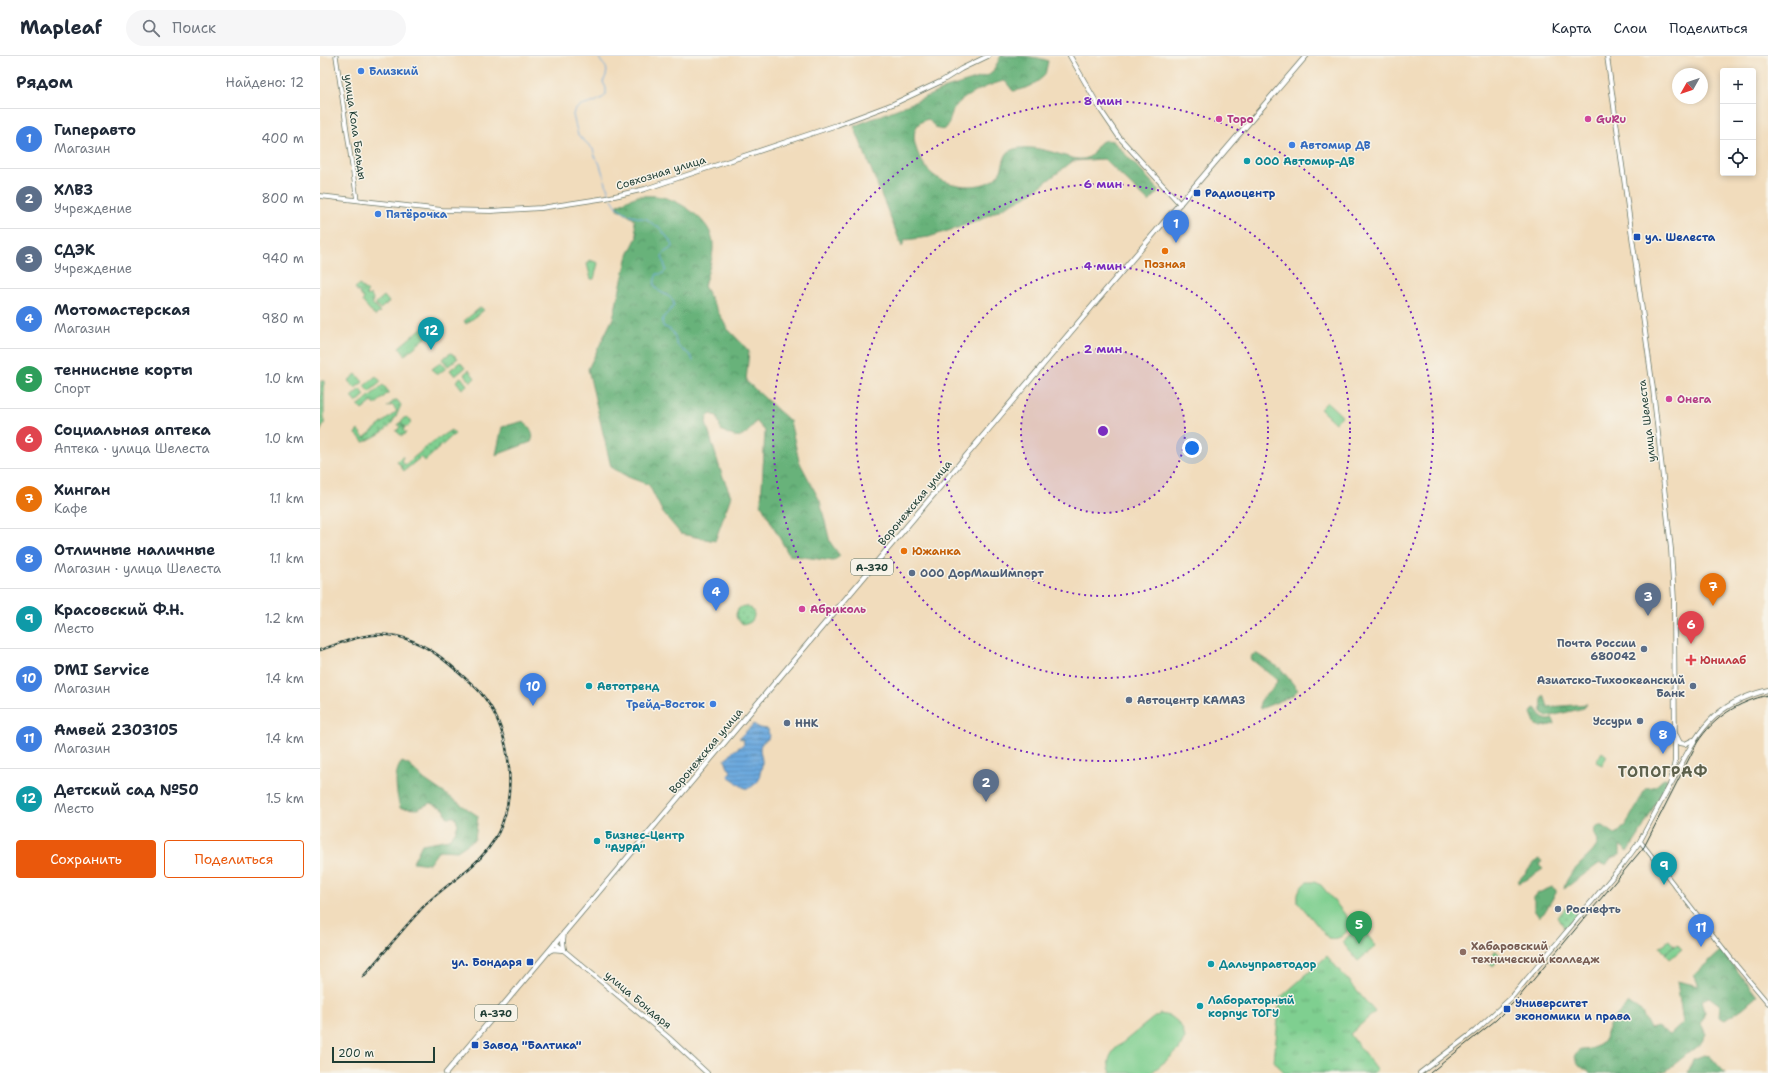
<!DOCTYPE html>
<html lang="ru">
<meta charset="utf-8">
<style>
body{margin:0;font-family:"Shantell Sans",sans-serif;background:#f6f6f7;color:#1f2937}
.controls{position:absolute;right:12px;top:12px;display:grid;overflow:hidden;border-radius:4px;box-shadow:0 2px 6px #0003}
.controls button{width:36px;height:36px;display:grid;place-items:center;padding:0;border:0;border-bottom:1px solid #e0e1e3;background:#fff;color:#1f2937;font:20px sans-serif}
.compass{position:absolute;left:1352px;top:12px;width:36px;height:36px;border-radius:50%;background:#fff;box-shadow:0 2px 6px #0003;rotate:230deg}
.scale{position:absolute;left:12px;bottom:10px;width:103px;box-sizing:border-box;padding-left:4px;border:2px solid #1f3d34;border-top:0;font-size:11px;line-height:14px;white-space:nowrap;color:#1f3d34;-webkit-text-stroke:3px #f7f3e8;paint-order:stroke}
.you{position:absolute;left:872px;top:392px;width:14px;height:14px;margin:-10px;border:3px solid #fff;border-radius:50%;background:#1a73e8;box-shadow:0 0 0 6px #1a73e833}
.badge{display:grid;place-items:center;width:26px;height:26px;border-radius:50%;background:#ea580c;color:#fff;font-size:13px;font-weight:700}
.pin{position:absolute;translate:-50% -33px;filter:drop-shadow(0 1px 2px #0008)}
.pin::after{content:'';position:absolute;top:21px;width:14px;height:12px;background:inherit;clip-path:polygon(0 0,100% 0,50% 100%)}
.list{margin:0;padding:0;list-style:none}
h2{display:flex;justify-content:space-between;align-items:center;height:52px;margin:0;padding:0 16px;font-size:17px}
h2 small{font-size:13px;font-weight:400;color:#747a83}
.list li{display:grid;grid-template-columns:26px 1fr auto;gap:12px;align-items:center;box-sizing:border-box;height:60px;padding:0 16px;border-top:1px solid #e0e1e3}
.list b{display:block;font-size:15px;white-space:nowrap}
.list p{margin:0;font-size:13px;white-space:nowrap;color:#747a83}
.list em{font-size:13px;font-style:normal;color:#747a83}
.actions{display:flex;gap:8px;padding:12px 16px}
.actions a{flex:1;padding:9px 0;border:1px solid #ea580c;border-radius:4px;text-align:center;font-size:14px;color:#ea580c}
.actions .main{background:#ea580c;color:#fff}
.icon{flex:none;width:22px;height:22px;fill:none;stroke:currentColor;stroke-width:2;stroke-linecap:round;stroke-linejoin:round}
.map{position:relative;flex:none;width:1448px;height:1017px;overflow:hidden}
header{display:flex;align-items:center;gap:24px;box-sizing:border-box;height:56px;padding:0 20px;background:#fff;border-bottom:1px solid #e0e1e3}
header strong{font-size:19px}
nav{display:flex;gap:22px;margin-inline-start:auto;font-size:14px}
.search{width:280px;height:36px;background:#f6f6f7;display:flex;align-items:center;gap:10px;box-sizing:border-box;padding:0 14px;border-radius:22px;color:#747a83;font-size:15px}
main{display:flex}
aside{flex:1;background:#fff}
.map>svg:first-child{display:block}
.grass{fill:url(#grass-dots);stroke:#4f8662}
.forest{fill:url(#forest-crowns);stroke:#437857}
.park{fill:url(#park-tufts);stroke:#4f8662}
.garden{fill:#7fcf90;stroke:#4f8662}
.water{fill:url(#water-rules);stroke:#467389}
.lines{fill:none;stroke-linecap:round;stroke-linejoin:round}
.stream{stroke:#6ca9de;stroke-width:1}
.tertiary-casing{stroke:#687564;stroke-width:5}
.secondary-casing{stroke:#687564;stroke-width:5.5}
.primary-casing{stroke:#687564;stroke-width:5.5}
.trunk-casing{stroke:#687564;stroke-width:6}
.tertiary{stroke:#fff;stroke-width:3.5}
.secondary{stroke:#fff;stroke-width:4}
.primary{stroke:#fff;stroke-width:4}
.trunk{stroke:#fff;stroke-width:4.5}
.tram{stroke:#1f3d34;stroke-width:1}
.rail-casing{stroke:#1f3d34;stroke-width:2.5}
.rail{stroke:#f7f3e8;stroke-width:1;stroke-dasharray:3;stroke-linecap:butt}
.ring{fill:none;stroke:#7b2cbf;stroke-width:2;stroke-dasharray:2 4}
.shop-dot{fill:#3f7fe0;stroke:#f7f3e8;stroke-width:1.5}
.hotel-dot{fill:#d1479c;stroke:#f7f3e8;stroke-width:1.5}
.culture-dot{fill:#0f9aa8;stroke:#f7f3e8;stroke-width:1.5}
.transit-dot{fill:#1a4fb4;stroke:#f7f3e8;stroke-width:1.5}
.food-dot{fill:#e8710a;stroke:#f7f3e8;stroke-width:1.5}
.service-dot{fill:#5c6f8a;stroke:#f7f3e8;stroke-width:1.5}
.health-dot{fill:#e0444e;stroke:#f7f3e8;stroke-width:1.5}
.education-dot{fill:#8d6e63;stroke:#f7f3e8;stroke-width:1.5}
.labels{text-anchor:middle;dominant-baseline:central;stroke-width:3;stroke-linejoin:round;paint-order:stroke}
.shield{fill:#f7f3e8;stroke:#60746a;stroke-width:1}
.shield-label{font-size:10px;font-weight:bold;fill:#1f3d34}
.shop-label{font-size:11px;font-weight:bold;fill:#366cbe;stroke:#f7f3e8;text-anchor:start}
.hotel-label{font-size:11px;font-weight:bold;fill:#b23c85;stroke:#f7f3e8;text-anchor:start}
.street-label{font-size:11px;fill:#1f3d34;stroke:#f7f3e8}
.culture-label{font-size:11px;font-weight:bold;fill:#0d838f;stroke:#f7f3e8;text-anchor:start}
.transit-label{font-size:11px;font-weight:bold;fill:#164399;stroke:#f7f3e8;text-anchor:start}
.food-label{font-size:11px;font-weight:bold;fill:#c56008;stroke:#f7f3e8}
.service-label{font-size:11px;font-weight:bold;fill:#4e5e75;stroke:#f7f3e8;text-anchor:start}
.health-label{font-size:11px;font-weight:bold;fill:#be3a42;stroke:#f7f3e8;text-anchor:start}
.education-label{font-size:11px;font-weight:bold;fill:#785e54;stroke:#f7f3e8;text-anchor:start}
.district-label{font-size:15px;font-weight:bold;letter-spacing:1px;fill:#5d614c;stroke:#f7f3e8}
.centre{fill:#7b2cbf;stroke:#f7f3e8;stroke-width:2}
.ring-label{font-size:12px;text-anchor:middle;font-weight:bold;fill:#7b2cbf;stroke:#f7f3e8;stroke-width:3;stroke-linejoin:round;paint-order:stroke}
</style>
<header>
<strong>Mapleaf</strong>
<div class="search"><svg class="icon" aria-label="search" viewBox="0 0 24 24"><circle cx="10" cy="10" r="6"/><path d="M15 15l6 6"/></svg>Поиск</div>
<nav><a>Карта</a><a>Слои</a><a>Поделиться</a></nav>
</header>
<main>
<aside>
<h2>Рядом<small>Найдено: 12</small></h2>
<ul class="list">
<li><span class="badge" style="background:#3f7fe0">1</span><div><b>Гиперавто</b><p>Магазин</p></div><em>400 m</em></li>
<li><span class="badge" style="background:#5c6f8a">2</span><div><b>ХЛВЗ</b><p>Учреждение</p></div><em>800 m</em></li>
<li><span class="badge" style="background:#5c6f8a">3</span><div><b>СДЭК</b><p>Учреждение</p></div><em>940 m</em></li>
<li><span class="badge" style="background:#3f7fe0">4</span><div><b>Мотомастерская</b><p>Магазин</p></div><em>980 m</em></li>
<li><span class="badge" style="background:#2e9e5b">5</span><div><b>теннисные корты</b><p>Спорт</p></div><em>1.0 km</em></li>
<li><span class="badge" style="background:#e0444e">6</span><div><b>Социальная аптека</b><p>Аптека · улица Шелеста</p></div><em>1.0 km</em></li>
<li><span class="badge" style="background:#e8710a">7</span><div><b>Хинган</b><p>Кафе</p></div><em>1.1 km</em></li>
<li><span class="badge" style="background:#3f7fe0">8</span><div><b>Отличные наличные</b><p>Магазин · улица Шелеста</p></div><em>1.1 km</em></li>
<li><span class="badge" style="background:#0f9aa8">9</span><div><b>Красовский Ф.Н.</b><p>Место</p></div><em>1.2 km</em></li>
<li><span class="badge" style="background:#3f7fe0">10</span><div><b>DMI Service</b><p>Магазин</p></div><em>1.4 km</em></li>
<li><span class="badge" style="background:#3f7fe0">11</span><div><b>Амвей 2303105</b><p>Магазин</p></div><em>1.4 km</em></li>
<li><span class="badge" style="background:#0f9aa8">12</span><div><b>Детский сад №50</b><p>Место</p></div><em>1.5 km</em></li>
</ul>
<div class="actions"><a class="main">Сохранить</a><a>Поделиться</a></div>
</aside>
<div class="map">
<svg width="1448" height="1017" viewBox="0 0 1448 1017">
<defs>
<pattern id="grass-dots" width="8" height="8" patternUnits="userSpaceOnUse"><rect width="8" height="8" fill="#7fcf90"/><path d="M2 2h.1M6 6h.1" fill="none" stroke="#67a976" stroke-width="1.8" stroke-linecap="round"/></pattern>
<pattern id="forest-crowns" width="20" height="18" patternUnits="userSpaceOnUse"><rect width="20" height="18" fill="#67b27a"/><path d="M2 6a3 3 0 1 1 6 0M12 15a3 3 0 1 1 6 0" fill="none" stroke="#549265"/></pattern>
<pattern id="park-tufts" width="24" height="20" patternUnits="userSpaceOnUse"><rect width="24" height="20" fill="#7fcf90"/><path d="M3 7l-1-3M5 7V3M7 7l1-3M15 17l-1-3M17 17v-4M19 17l1-3" fill="none" stroke="#67a976"/></pattern>
<pattern id="water-rules" width="6" height="5" patternUnits="userSpaceOnUse"><rect width="6" height="5" fill="#6ca9de"/><path d="M0 2.5h6" fill="none" stroke="#588bb5"/></pattern>
</defs>
<rect width="100%" height="100%" fill="#f7f3e8"/>
<filter id="ink" filterUnits="userSpaceOnUse"><feTurbulence type="fractalNoise" baseFrequency=".025" numOctaves="2"/><feDisplacementMap in="SourceGraphic" scale="8" xChannelSelector="R" yChannelSelector="G"/><feConvolveMatrix kernelMatrix="1 2 1 2 8 2 1 2 1" color-interpolation-filters="sRGB"/></filter>
<filter id="wash" filterUnits="userSpaceOnUse"><feTurbulence type="fractalNoise" baseFrequency=".012" numOctaves="4" result="noise"/><feDisplacementMap in="SourceGraphic" scale="16" xChannelSelector="R" yChannelSelector="G"/><feGaussianBlur stdDeviation="0.9" result="paint"/><feColorMatrix in="noise" values="0 0 0 0 0 0 0 0 0 0 0 0 0 0 0 0 0 1.4 0 .05"/><feComposite in="paint" operator="in"/></filter>
<g filter="url(#wash)">
<rect width="100%" height="100%" fill="#f1dcbc"/>
<!-- grass -->
<path class="grass" d="M1 325H4V368L0 376Z
M75 344H77L81 349C71 373 66 375 44 386L36 378V376L38 374 44 382 77 355 72 349 67 351Z
M80 366 85 372 83 374 86 377 82 380 76 375 80 371 78 368Z
M131 374 135 378 133 380 129 376 132 380 105 405 101 401 84 415 77 405 82 400 83 402 81 404 85 409 111 387Z
M416 559a9 9 0 1 1 18 0a9 9 0 1 1-18 0Z
M1247 850 1259 852 1261 854 1245 873 1238 861Z"/>
<!-- forest -->
<path class="forest" d="M681 0C693 0 719 0 728 5L725 19C717 27 705 34 693 35L685 25C672 27 642 40 635 51 630 57 630 70 625 73 617 76 613 68 608 63 583 69 597 103 610 116 624 131 665 137 679 118 685 110 682 96 694 93 711 89 729 95 745 100 750 101 757 104 763 103 779 101 773 80 793 85L838 133 837 138 829 146 784 103 753 105 710 138 658 165 609 181 585 184 582 191 534 70 597 45 626 32 669 19C675 15 677 6 681 0Z
M318 140C326 140 334 139 342 141 361 145 393 166 393 188 394 202 387 217 384 230L407 272 429 295 426 325 470 365 479 405 500 445 510 486 520 500 513 505 469 499 441 448 445 375 436 365C425 382 419 385 401 374L397 360 391 358 387 361 386 367 401 416 411 440 395 485 361 478 343 457 329 429 308 421 291 411 268 313 293 262 308 199 317 181 314 163 298 153V149L307 144Z
M204 365C209 372 216 377 211 386L176 399 182 371Z
M937 598 961 613 978 634 972 640 940 653C936 641 956 635 957 624L931 603 932 599Z
M1224 639 1228 651 1267 648 1264 652 1227 661C1219 657 1222 649 1222 641Z
M1214 652 1218 654 1222 662 1228 664 1233 663 1235 668 1222 671 1216 669 1211 657Z
M82 706 89 709 105 724 158 760 155 783 137 795 119 794 109 808 93 806 102 788 129 783 135 776 138 768 135 761H127L124 753 111 747 97 753 80 752C77 740 72 716 82 706Z
M1347 722V726L1319 779 1308 796 1300 789V799L1291 802 1286 809 1280 807 1244 833C1247 813 1275 800 1278 786 1278 783 1276 781 1274 778L1275 772 1278 770H1283L1295 778C1305 776 1320 742 1326 732 1341 731 1337 725 1347 722Z
M1218 803 1222 805 1219 809 1223 813 1206 824 1198 827V825Z
M1232 831 1236 834V837L1224 857 1219 861 1214 854V841L1218 837Z
M1401 894 1437 940 1423 952 1405 964 1399 961 1400 949 1389 941 1382 944 1385 956 1381 968 1386 978 1381 987 1346 1015 1335 1017H1271C1263 1013 1258 1009 1254 1001 1259 990 1265 996 1273 992 1277 990 1281 988 1285 985 1285 969 1298 958 1309 947L1321 955 1330 973 1338 971 1350 979 1363 967 1357 925 1379 930 1374 919Z
M1384 999 1390 1000 1405 1017H1368L1373 1003Z"/>
<!-- park -->
<path class="park" d="M270 204 278 207 274 223H271L267 208Z
M39 229 48 236 46 238 48 240 50 238 53 243 52 247 60 256 55 260 42 245 44 243 35 232Z
M161 251 164 254 146 268 144 265Z
M109 266 115 274 85 299 79 291Z
M131 297 138 302 128 310 122 303Z
M121 306 126 312 117 319 112 313Z
M149 314 155 322 151 326 144 318Z
M141 321 147 329 142 333 136 325Z
M63 329 69 336 55 349 52 346 42 354 38 350Z
M1357 888 1362 893 1350 903 1345 898Z
M1007 900 1055 956 1030 978 1057 1014 1053 1017H964L954 1005 960 942Z"/>
<!-- garden -->
<path class="garden" d="M64 240 69 246 60 253 55 248Z
M140 306 145 312 135 320 130 314Z
M36 318 43 326 35 332 28 325Z
M56 320 61 326 49 336 44 330Z
M40 333 45 339 36 347 31 341Z
M1007 346 1022 360 1015 367 1000 353Z
M81.5 366a4.5 4.5 0 1 1 9 0a4.5 4.5 0 1 1-9 0Z
M1282 696 1287 700 1282 709 1276 706Z
M987 826H994L1001 829 1028 862 1029 873C1022 881 1018 884 1008 882L978 846C977 837 979 831 987 826Z
M1040 870 1056 890 1038 905 1022 886Z
M1349 884 1354 890 1345 897 1340 891Z
M1176 895 1181 900 1173 910 1168 905Z
M840 958C855 960 862 967 865 982L859 994 831 1017H791C787 1007 788 1002 795 993L833 962Z"/>
<!-- water -->
<path class="water" d="M434 668 439 672 448 673 449 679 448 683C434 690 443 697 442 708 442 714 439 718 439 724 425 740 423 729 409 721L408 720 411 715 408 712 405 704 412 696 424 688 423 683 419 682Z"/>
<g class="lines">
<!-- stream -->
<path class="stream" d="M279 0C280 11 293 8 283 26L286 32V39C281 44 267 50 261 49L254 55 253 59 258 79 273 93 276 103 279 106 290 140
M292 143 297 151 311 160 327 163 335 170H338L352 187 353 191 345 196 342 200 346 214 342 218H337C327 240 351 234 354 248 351 257 343 257 342 267L344 271C359 275 352 285 360 292 366 297 371 297 373 305"/>
</g>
</g>
<g filter="url(#ink)">
<g class="lines">
<!-- tertiary casing -->
<g class="tertiary-casing">
<path id="tertiary" d="M16 0 37 144
M1320 785 1417 910 1448 947"/>
</g>
<!-- secondary casing -->
<g class="secondary-casing">
<path id="secondary" d="M750 0 782 56 799 81 860 148
M0 140 122 154 171 155 221 152 286 142 325 133 517 69 573 48 622 25 641 13 668 0
M1356 679 1360 687 1365 688 1373 684
M1351 728C1376 679 1390 648 1448 634
M235 887 348 981 387 1017
M244 894 243 885 244 877"/>
</g>
<!-- primary casing -->
<g class="primary-casing">
<path id="primary" d="M1100 1017 1155 975 1191 942 1304 807 1320 785 1350 729 1355 705 1354 545 1351 493 1333 333 1287 0"/>
</g>
<!-- trunk casing -->
<g class="trunk-casing">
<path id="trunk" d="M229 895 233 893 244 894
M126 1017 791 228 986 0"/>
</g>
<!-- tertiary -->
<use href="#tertiary" class="tertiary"/>
<!-- secondary -->
<use href="#secondary" class="secondary"/>
<!-- primary -->
<use href="#primary" class="primary"/>
<!-- trunk -->
<use href="#trunk" class="trunk"/>
<!-- tram -->
<path class="tram" d="M1110 1017 1176 964 1199 941 1324 791 1377 687C1394 661 1418 646 1448 639"/>
<!-- rail casing -->
<g class="rail-casing">
<path id="rail" d="M0 594C24 586 50 574 76 580 100 585 118 598 136 614 143 621 153 628 160 636 189 670 197 727 182 768 168 806 133 822 106 848 84 871 64 897 43 921"/>
</g>
<!-- rail -->
<use href="#rail" class="rail"/>
</g>
</g>
<!-- distance rings -->
<circle cx="783" cy="375" r="82" fill="#7b2cbf" fill-opacity=".12"/>
<g class="ring">
<circle cx="783" cy="375" r="82"/>
<circle cx="783" cy="375" r="165"/>
<circle cx="783" cy="375" r="247"/>
<circle cx="783" cy="375" r="330"/>
</g>
<!-- markers -->
<g class="shop-dot">
<circle cx="41" cy="15" r="4"/>
<circle cx="972" cy="89" r="4"/>
<circle cx="58" cy="158" r="4"/>
<circle cx="393" cy="648" r="4"/>
</g>
<g class="hotel-dot">
<circle cx="899" cy="63" r="4"/>
<circle cx="1268" cy="63" r="4"/>
<circle cx="1349" cy="343" r="4"/>
<circle cx="482" cy="553" r="4"/>
</g>
<g class="culture-dot">
<circle cx="927" cy="105" r="4"/>
<circle cx="269" cy="630" r="4"/>
<circle cx="277" cy="785" r="4"/>
<circle cx="891" cy="908" r="4"/>
<circle cx="880" cy="950" r="4"/>
</g>
<g class="transit-dot">
<rect x="873" y="133" width="8" height="8" rx="2"/>
<rect x="1313" y="177" width="8" height="8" rx="2"/>
<rect x="206" y="902" width="8" height="8" rx="2"/>
<rect x="1183" y="949" width="8" height="8" rx="2"/>
<rect x="151" y="985" width="8" height="8" rx="2"/>
</g>
<g class="food-dot">
<circle cx="845" cy="195" r="4"/>
<circle cx="584" cy="495" r="4"/>
</g>
<g class="service-dot">
<circle cx="592" cy="517" r="4"/>
<circle cx="1324" cy="593" r="4"/>
<circle cx="1373" cy="630" r="4"/>
<circle cx="809" cy="644" r="4"/>
<circle cx="1320" cy="665" r="4"/>
<circle cx="467" cy="667" r="4"/>
<circle cx="1238" cy="853" r="4"/>
</g>
<path class="health-dot" d="M1369 598h4v4h4v4h-4v4h-4v-4h-4v-4h4z"/>
<circle class="education-dot" cx="1143" cy="896" r="4"/>
<g class="labels">
<!-- shield labels -->
<g class="shield">
<rect x="531" y="503" width="42" height="16" rx="3"/>
<rect x="155" y="949" width="42" height="16" rx="3"/>
</g>
<g class="shield-label">
<text x="552" y="511">А-370</text>
<text x="176" y="957">А-370</text>
</g>
<!-- shop labels -->
<g class="shop-label">
<text x="49" y="15">Близкий</text>
<text x="980" y="89">Автомир ДВ</text>
<text x="66" y="158">Пятёрочка</text>
<text x="385" y="648" text-anchor="end">Трейд-Восток</text>
</g>
<!-- hotel labels -->
<g class="hotel-label">
<text x="907" y="63">Торо</text>
<text x="1276" y="63">GuRu</text>
<text x="1357" y="343">Онега</text>
<text x="490" y="553">Абриколь</text>
</g>
<!-- street labels -->
<g class="street-label">
<text transform="translate(35 71) rotate(82)">улица Кола Бельды</text>
<text transform="translate(341 117) rotate(-17)">Совхозная улица</text>
<text transform="translate(1327 365) rotate(-97)">улица Шелеста</text>
<text transform="translate(595 447) rotate(-50)">Воронежская улица</text>
<text transform="translate(386 695) rotate(-50)">Воронежская улица</text>
<text transform="translate(318 944) rotate(40)">улица Бондаря</text>
</g>
<!-- culture labels -->
<g class="culture-label">
<text x="935" y="105">ООО Автомир-ДВ</text>
<text x="277" y="630">Автотренд</text>
<text x="285" y="779">Бизнес-Центр<tspan x="285" dy="13">"АУРА"</tspan></text>
<text x="899" y="908">Дальуправтодор</text>
<text x="888" y="944">Лабораторный<tspan x="888" dy="13">корпус ТОГУ</tspan></text>
</g>
<!-- transit labels -->
<g class="transit-label">
<text x="885" y="137">Радиоцентр</text>
<text x="1325" y="181">ул. Шелеста</text>
<text x="202" y="906" text-anchor="end">ул. Бондаря</text>
<text x="1195" y="947">Университет<tspan x="1195" dy="13">экономики и права</tspan></text>
<text x="163" y="989">Завод "Балтика"</text>
</g>
<!-- food labels -->
<g class="food-label">
<text x="845" y="208">Позная</text>
<text x="592" y="495" text-anchor="start">Южанка</text>
</g>
<!-- service labels -->
<g class="service-label">
<text x="600" y="517">ООО ДорМашИмпорт</text>
<text x="1316" y="587" text-anchor="end">Почта России<tspan x="1316" dy="13">680042</tspan></text>
<text x="1365" y="624" text-anchor="end">Азиатско-Тихоокеанский<tspan x="1365" dy="13">Банк</tspan></text>
<text x="817" y="644">Автоцентр КАМАЗ</text>
<text x="1312" y="665" text-anchor="end">Уссури</text>
<text x="475" y="667">ННК</text>
<text x="1246" y="853">Роснефть</text>
</g>
<!-- health labels -->
<g class="health-label">
<text x="1380" y="604">Юнилаб</text>
</g>
<!-- education labels -->
<g class="education-label">
<text x="1151" y="890">Хабаровский<tspan x="1151" dy="13">технический колледж</tspan></text>
</g>
<!-- district labels -->
<g class="district-label">
<text x="1343" y="716">ТОПОГРАФ</text>
</g>
</g>
<circle cx="783" cy="375" r="6" class="centre"/>
<g class="ring-label">
<text x="783" y="49">8 мин</text>
<text x="783" y="132">6 мин</text>
<text x="783" y="214">4 мин</text>
<text x="783" y="297">2 мин</text>
</g>
</svg>
<div class="controls">
<button>+</button>
<button>−</button>
<button><svg class="icon" aria-label="locate" viewBox="0 0 24 24"><circle cx="12" cy="12" r="6"/><path d="M12 2v4M12 18v4M2 12h4M18 12h4"/></svg></button>
</div>
<svg class="compass" viewBox="-18 -18 36 36"><path d="M0-13l5 13h-10z" fill="#e53935"/><path d="M0 13l5-13h-10z" fill="#747a83"/></svg>
<div class="scale">200 m</div>
<div class="you"></div>
<div class="pin badge" style="left:856px;top:187px;background:#3f7fe0">1</div>
<div class="pin badge" style="left:666px;top:746px;background:#5c6f8a">2</div>
<div class="pin badge" style="left:1328px;top:560px;background:#5c6f8a">3</div>
<div class="pin badge" style="left:396px;top:555px;background:#3f7fe0">4</div>
<div class="pin badge" style="left:1039px;top:888px;background:#2e9e5b">5</div>
<div class="pin badge" style="left:1371px;top:588px;background:#e0444e">6</div>
<div class="pin badge" style="left:1393px;top:550px;background:#e8710a">7</div>
<div class="pin badge" style="left:1343px;top:698px;background:#3f7fe0">8</div>
<div class="pin badge" style="left:1344px;top:829px;background:#0f9aa8">9</div>
<div class="pin badge" style="left:213px;top:650px;background:#3f7fe0">10</div>
<div class="pin badge" style="left:1381px;top:891px;background:#3f7fe0">11</div>
<div class="pin badge" style="left:111px;top:294px;background:#0f9aa8">12</div>
</div>
</main>
